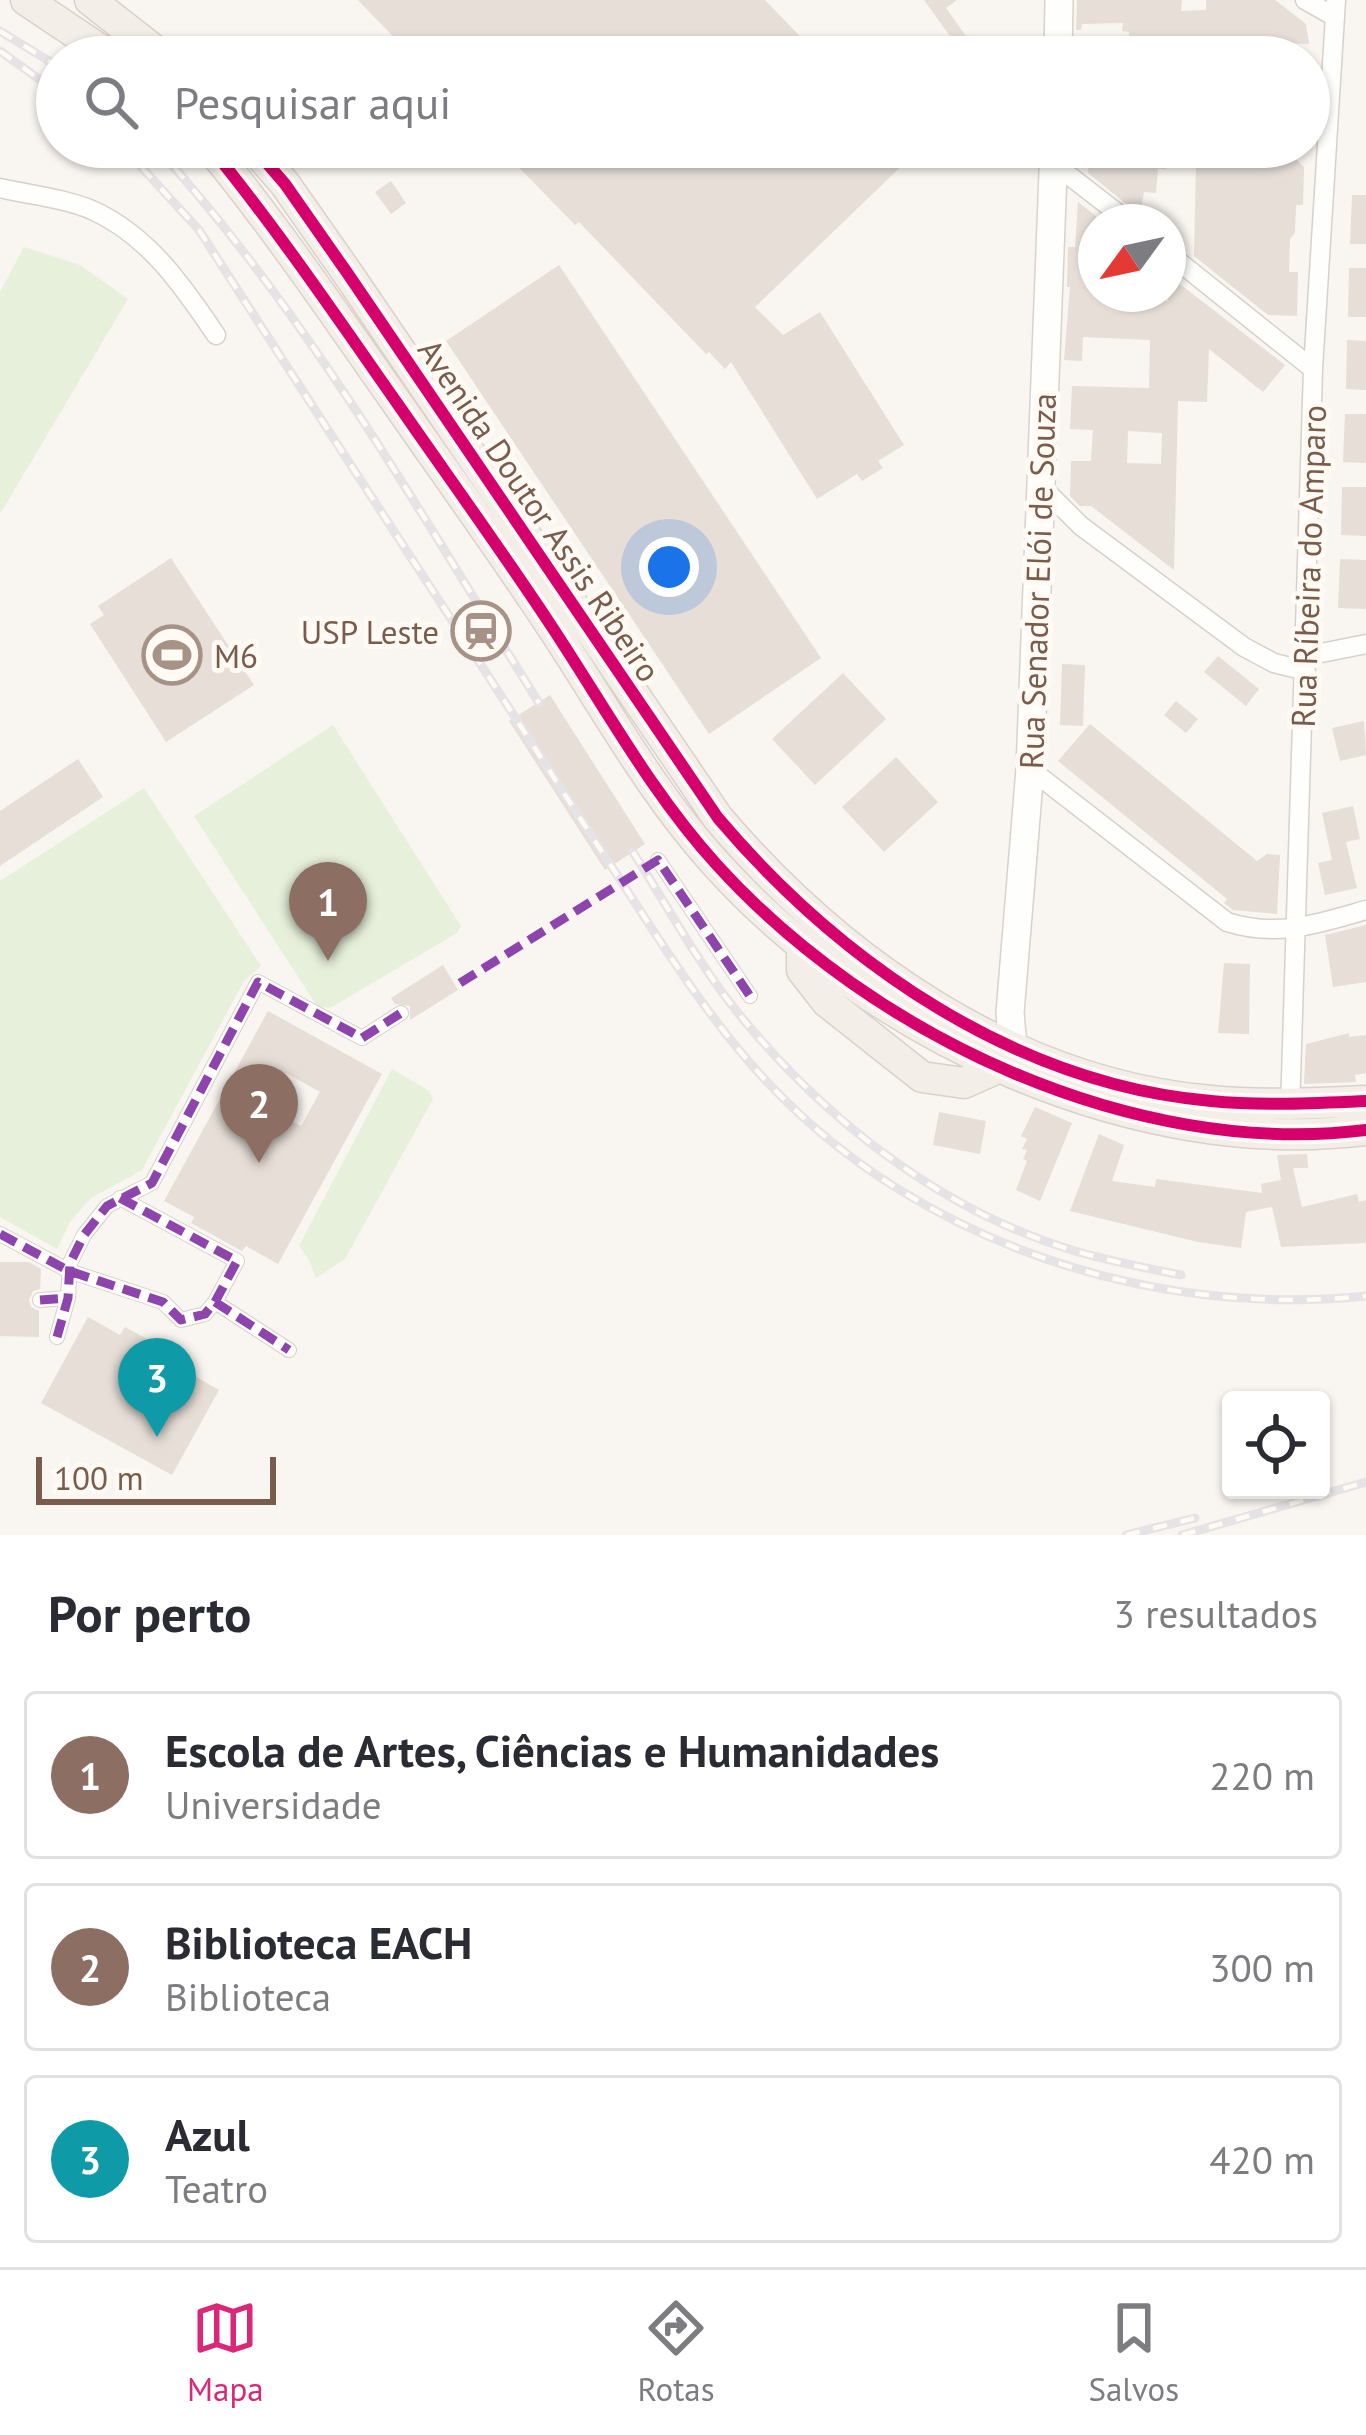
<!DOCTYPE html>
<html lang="pt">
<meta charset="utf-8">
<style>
body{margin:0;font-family:"PT Sans",sans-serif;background:#f2f2f3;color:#2b2b33}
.controls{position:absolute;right:36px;bottom:36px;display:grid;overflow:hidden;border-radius:12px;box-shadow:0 3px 9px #0004}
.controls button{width:108px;height:108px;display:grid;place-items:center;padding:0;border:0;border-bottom:3px solid #e1e1e2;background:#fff;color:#2b2b33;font:60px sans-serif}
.compass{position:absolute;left:1078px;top:204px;width:108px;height:108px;border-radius:50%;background:#fff;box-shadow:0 3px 9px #0004;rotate:237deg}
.scale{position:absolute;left:36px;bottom:30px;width:240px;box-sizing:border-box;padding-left:12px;border:6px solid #7a5c4d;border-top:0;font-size:33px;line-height:42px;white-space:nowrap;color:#7a5c4d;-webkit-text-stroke:9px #fffaf3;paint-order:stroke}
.you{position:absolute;left:669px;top:567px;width:42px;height:42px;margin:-30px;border:9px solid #fff;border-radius:50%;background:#1a73e8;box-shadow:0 0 0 18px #1a73e833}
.badge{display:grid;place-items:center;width:78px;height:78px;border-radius:50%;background:#db2777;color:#fff;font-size:39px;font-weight:700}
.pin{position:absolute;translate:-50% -99px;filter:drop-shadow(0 3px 6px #0008)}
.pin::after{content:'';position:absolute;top:63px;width:42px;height:36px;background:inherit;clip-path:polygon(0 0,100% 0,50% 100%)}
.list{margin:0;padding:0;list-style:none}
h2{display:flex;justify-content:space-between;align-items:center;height:156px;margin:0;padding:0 48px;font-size:51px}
h2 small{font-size:39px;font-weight:400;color:#7c7c81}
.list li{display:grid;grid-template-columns:78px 1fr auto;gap:36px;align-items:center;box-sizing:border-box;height:168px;margin:0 24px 24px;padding:0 24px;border:3px solid #e1e1e2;border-radius:12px}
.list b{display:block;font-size:45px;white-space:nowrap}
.list p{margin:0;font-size:39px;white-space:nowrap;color:#7c7c81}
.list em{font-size:39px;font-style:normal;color:#7c7c81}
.icon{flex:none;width:66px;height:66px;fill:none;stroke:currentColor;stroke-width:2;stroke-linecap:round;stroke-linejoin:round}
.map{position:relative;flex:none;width:1366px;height:1535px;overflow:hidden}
.search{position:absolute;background:#fff;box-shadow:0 3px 9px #0004;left:36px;right:36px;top:36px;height:132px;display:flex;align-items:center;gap:30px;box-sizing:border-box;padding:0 42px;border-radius:66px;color:#7c7c81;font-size:45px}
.sheet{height:732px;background:#fff}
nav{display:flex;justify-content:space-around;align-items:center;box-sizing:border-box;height:168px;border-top:3px solid #e1e1e2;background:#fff;font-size:33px;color:#7c7c81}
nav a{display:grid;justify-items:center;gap:6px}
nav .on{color:#db2777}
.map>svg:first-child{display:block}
.green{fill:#e7f0db}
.building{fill:#e6ded7;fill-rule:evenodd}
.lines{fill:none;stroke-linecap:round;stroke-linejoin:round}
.pedestrian-casing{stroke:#d7d1cb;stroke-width:16}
.minor-casing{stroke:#d7d1cb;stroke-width:21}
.secondary-casing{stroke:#d9d2cb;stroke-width:30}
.primary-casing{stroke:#dad1cc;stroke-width:33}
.pedestrian{stroke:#fefefd;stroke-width:14}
.minor{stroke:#fefefd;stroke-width:18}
.secondary{stroke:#fefefd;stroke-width:27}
.primary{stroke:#f3eee8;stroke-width:30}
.rail-casing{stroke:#e6e3e7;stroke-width:9}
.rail{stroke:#fffaf3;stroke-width:4.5;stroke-dasharray:14;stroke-linecap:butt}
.quiet{stroke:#8e44ad;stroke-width:9;stroke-dasharray:18 9;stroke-linecap:butt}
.cycleway-casing{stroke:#fffaf3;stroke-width:20}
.cycleway{stroke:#d6006c;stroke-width:12}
.labels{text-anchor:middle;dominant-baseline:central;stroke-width:10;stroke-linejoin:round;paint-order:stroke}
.street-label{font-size:33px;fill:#7a5c4d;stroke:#fffaf3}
.poi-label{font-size:33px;fill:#7a5c4d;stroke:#fffaf3;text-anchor:end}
</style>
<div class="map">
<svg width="1366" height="1535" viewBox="0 0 1366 1535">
<rect width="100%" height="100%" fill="#f9f5f0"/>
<!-- green -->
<path class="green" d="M24 247 80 265 128 299 0 514V292Z
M333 725 461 926 457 933 330 1008 317 1006 194 816Z
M144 788 261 966 244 981 142 1170 91 1198 70 1222 57 1249 0 1217V881Z
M392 1069 429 1091 433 1099 345 1259 316 1278 309 1260 299 1246Z"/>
<!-- building -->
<path class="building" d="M358 0H765L820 57H413Z
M924 0H957L946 8 981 57H965Z
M1077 0H1182L1181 11 1206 10V0H1275L1306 24 1309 44 1286 43 1285 57H1201L1202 41 1166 40 1165 57 1128 55 1129 32 1122 31 1123 23 1082 24 1081 30H1076Z
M499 147H907L914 154 755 307 783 335 820 312 904 445 878 461 883 468 862 481 857 474 817 499 731 362 725 369 709 352 706 354 579 222 575 225Z
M1090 147H1295V158L1304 167 1303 205H1296L1295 233 1290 239 1289 272H1298L1297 316 1268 315 1194 256 1196 161 1166 162V169H1158L1156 193 1144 192 1140 215 1088 173Z
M391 181 406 203 391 214 375 192Z
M1352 195H1366V244H1350Z
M1078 202 1096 216V298L1168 301V275L1285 365 1263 392 1209 349 1207 402 1178 401 1174 570 1091 506H1080L1070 496 1071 461H1091L1093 430 1070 429 1072 386 1149 388 1150 340 1083 337 1082 361 1064 360 1070 287H1067L1068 247H1075ZM1128 431 1162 433 1161 464 1127 463Z
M559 265 821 658 709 734 446 341Z
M1349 268H1366V317H1348Z
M1347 340 1366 341V390L1346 389Z
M1345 414H1366V463L1343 462Z
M1342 487H1366V536L1341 535Z
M171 558 254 685 166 742 90 624 104 615 98 606Z
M1340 559 1366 560V609L1338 608Z
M1218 656 1259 689 1246 706 1204 672Z
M1062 664 1085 665 1083 726 1060 725Z
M843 673 886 719 815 785 772 739Z
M550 695 645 844 605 870 509 721Z
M1176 701 1198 719 1186 733 1164 715Z
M1364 721 1366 755 1340 761 1332 728Z
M1090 724 1257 861 1267 854 1280 855 1277 914 1233 910 1224 903 1227 899 1058 761Z
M896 757 938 802 884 852 842 807Z
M78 759 103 797 0 866V811Z
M1353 806 1360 839 1346 842 1357 888 1325 895 1318 863 1332 860 1322 813Z
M1366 925V982L1333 987 1325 935Z
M1224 963 1250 964 1249 1034 1218 1033Z
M443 965 458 990 410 1020V1006L395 1004 391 998Z
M268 1011 382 1074 278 1264 246 1246 242 1251 191 1223 194 1217 164 1201ZM286 1073 320 1092 301 1126 267 1107Z
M1349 1033V1037L1366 1035V1073L1355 1075 1356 1082 1304 1084 1306 1044Z
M1035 1107 1072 1123 1040 1201 1016 1190 1027 1161 1023 1159 1027 1150 1022 1149 1027 1139 1021 1136Z
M939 1112 986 1121 980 1154 933 1145Z
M1099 1134 1124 1145 1112 1181 1155 1187 1156 1179 1262 1193 1261 1184 1281 1180 1277 1155 1307 1154 1308 1168H1293L1302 1207 1357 1194 1359 1202 1366 1200V1243L1281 1247 1272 1207 1246 1212 1241 1248 1198 1242 1070 1211Z
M0 1262H29L41 1269 40 1289 33 1291 29 1300 31 1307 39 1311V1337L0 1336Z
M88 1317 120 1335 125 1327 184 1359 179 1367 219 1390 172 1475 41 1403Z"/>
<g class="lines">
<!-- pedestrian casing -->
<g class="pedestrian-casing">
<path id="pedestrian" d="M658 860 750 996
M120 1198 237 1261 215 1302
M0 1234 69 1271 163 1302 181 1320 205 1314 215 1302 289 1350
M40 1300 68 1298
M57 1337 68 1298 70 1263 84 1235 107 1206 152 1183 258 982 362 1038 401 1013"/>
</g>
<!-- minor casing -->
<g class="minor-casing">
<path id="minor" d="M1305 0 1335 17
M1053 163 1129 222
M0 188C30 195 63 198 92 210 148 235 183 286 216 335
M1168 253 1313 369
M1042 487 1081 526 1244 647 1274 663 1306 671
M1306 656 1366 644
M1030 769 1227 922C1277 938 1317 924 1366 910
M1290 1110 1313 369 1336 0"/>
</g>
<!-- secondary casing -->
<g class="secondary-casing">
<path id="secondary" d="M1058 57 1059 0
M1002 1064 1013 1047 1010 1013 1030 769 1054 147"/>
</g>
<!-- primary casing -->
<g class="primary-casing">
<path id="primary" d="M26 0 111 57
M90 0 163 57
M210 147C277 229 336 316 397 403 449 478 502 551 552 627 605 707 652 794 717 865 872 1036 1133 1159 1366 1130
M253 147 285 184 348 274 718 818C842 964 1016 1084 1211 1101 1262 1106 1315 1103 1366 1101
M802 946V970L827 1002 922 1077 964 1083 1000 1067"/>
</g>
<!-- pedestrian -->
<use href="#pedestrian" class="pedestrian"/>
<!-- minor -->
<use href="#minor" class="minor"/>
<!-- secondary -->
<use href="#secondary" class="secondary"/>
<!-- primary -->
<use href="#primary" class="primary"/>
<!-- rail casing -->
<g class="rail-casing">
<path id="rail" d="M0 31 57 66
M0 51 57 92
M123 147 199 230C301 390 406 549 509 708 550 772 591 835 632 898 674 963 718 1031 772 1087 922 1244 1153 1318 1366 1296
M156 147C307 313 420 513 539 703
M633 852C668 907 701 969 743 1019 829 1123 944 1212 1075 1251 1109 1261 1146 1268 1181 1275
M1126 1535 1195 1518
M1182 1535 1366 1482"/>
</g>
<!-- rail -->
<use href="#rail" class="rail"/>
<!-- quiet -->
<path class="quiet" d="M460 983 658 860 750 996
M120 1198 237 1261 215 1302
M0 1234 69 1271 163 1302 181 1320 205 1314 215 1302 289 1350
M40 1300 68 1298
M57 1337 68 1298 70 1263 84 1235 107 1206 152 1183 258 982 362 1038 401 1013"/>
<!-- cycleway casing -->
<g class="cycleway-casing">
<path id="cycleway" d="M210 147C277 229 336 316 397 403 449 478 502 551 552 627 605 707 652 794 717 865 872 1036 1133 1159 1366 1130
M253 147 285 184 348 274 718 818C842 964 1016 1084 1211 1101 1262 1106 1315 1103 1366 1101"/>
</g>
<!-- cycleway -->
<use href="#cycleway" class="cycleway"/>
</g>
<!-- icons -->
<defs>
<g id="station-ring" transform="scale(3)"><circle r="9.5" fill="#fffaf3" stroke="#a69286" stroke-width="1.5"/><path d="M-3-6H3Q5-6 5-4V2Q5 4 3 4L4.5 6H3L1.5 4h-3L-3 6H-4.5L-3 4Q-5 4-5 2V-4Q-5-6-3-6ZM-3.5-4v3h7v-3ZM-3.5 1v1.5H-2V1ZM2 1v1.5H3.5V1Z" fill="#a69286"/></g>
<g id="stadium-ring" transform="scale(3)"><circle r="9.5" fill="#fffaf3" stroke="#a69286" stroke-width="1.5"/><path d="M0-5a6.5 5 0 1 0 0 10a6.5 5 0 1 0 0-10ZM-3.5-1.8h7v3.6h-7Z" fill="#a69286"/></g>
</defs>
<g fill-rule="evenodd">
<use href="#station-ring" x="481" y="631"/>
<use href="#stadium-ring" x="172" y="655"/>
</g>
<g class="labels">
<!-- street labels -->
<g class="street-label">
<text transform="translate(540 510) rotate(56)">Avenida Doutor Assis Ribeiro</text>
<text transform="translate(1308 566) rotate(-88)">Rua Ríbeira do Amparo</text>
<text transform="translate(1037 581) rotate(-88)">Rua Senador Elói de Souza</text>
</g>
<!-- poi labels -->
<g class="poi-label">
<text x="439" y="631">USP Leste</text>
<text x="214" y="655" text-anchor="start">M6</text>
</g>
</g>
</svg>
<div class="controls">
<button><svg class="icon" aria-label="locate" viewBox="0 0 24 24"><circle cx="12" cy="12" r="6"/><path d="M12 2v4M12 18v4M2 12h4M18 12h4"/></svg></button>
</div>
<svg class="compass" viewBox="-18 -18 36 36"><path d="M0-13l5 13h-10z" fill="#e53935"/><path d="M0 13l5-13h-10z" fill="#7c7c81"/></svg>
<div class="scale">100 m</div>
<div class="you"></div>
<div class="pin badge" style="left:328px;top:961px;background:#8d6e63">1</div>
<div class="pin badge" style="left:259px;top:1163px;background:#8d6e63">2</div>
<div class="pin badge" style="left:157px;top:1437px;background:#0f9aa8">3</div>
<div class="search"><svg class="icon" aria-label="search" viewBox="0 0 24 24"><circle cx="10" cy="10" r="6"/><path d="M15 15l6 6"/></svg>Pesquisar aqui</div>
</div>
<section class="sheet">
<h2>Por perto<small>3 resultados</small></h2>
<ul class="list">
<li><span class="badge" style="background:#8d6e63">1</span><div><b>Escola de Artes, Ciências e Humanidades</b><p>Universidade</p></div><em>220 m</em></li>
<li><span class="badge" style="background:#8d6e63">2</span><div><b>Biblioteca EACH</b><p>Biblioteca</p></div><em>300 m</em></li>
<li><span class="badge" style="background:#0f9aa8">3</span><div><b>Azul</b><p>Teatro</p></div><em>420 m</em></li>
</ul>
</section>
<nav>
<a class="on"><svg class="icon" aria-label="map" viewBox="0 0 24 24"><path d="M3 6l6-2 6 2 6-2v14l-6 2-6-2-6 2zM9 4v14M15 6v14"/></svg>Mapa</a>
<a><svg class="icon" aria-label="directions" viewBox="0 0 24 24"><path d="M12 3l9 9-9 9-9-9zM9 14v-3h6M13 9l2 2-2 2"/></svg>Rotas</a>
<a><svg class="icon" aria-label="saved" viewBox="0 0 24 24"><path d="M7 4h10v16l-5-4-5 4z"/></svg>Salvos</a>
</nav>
